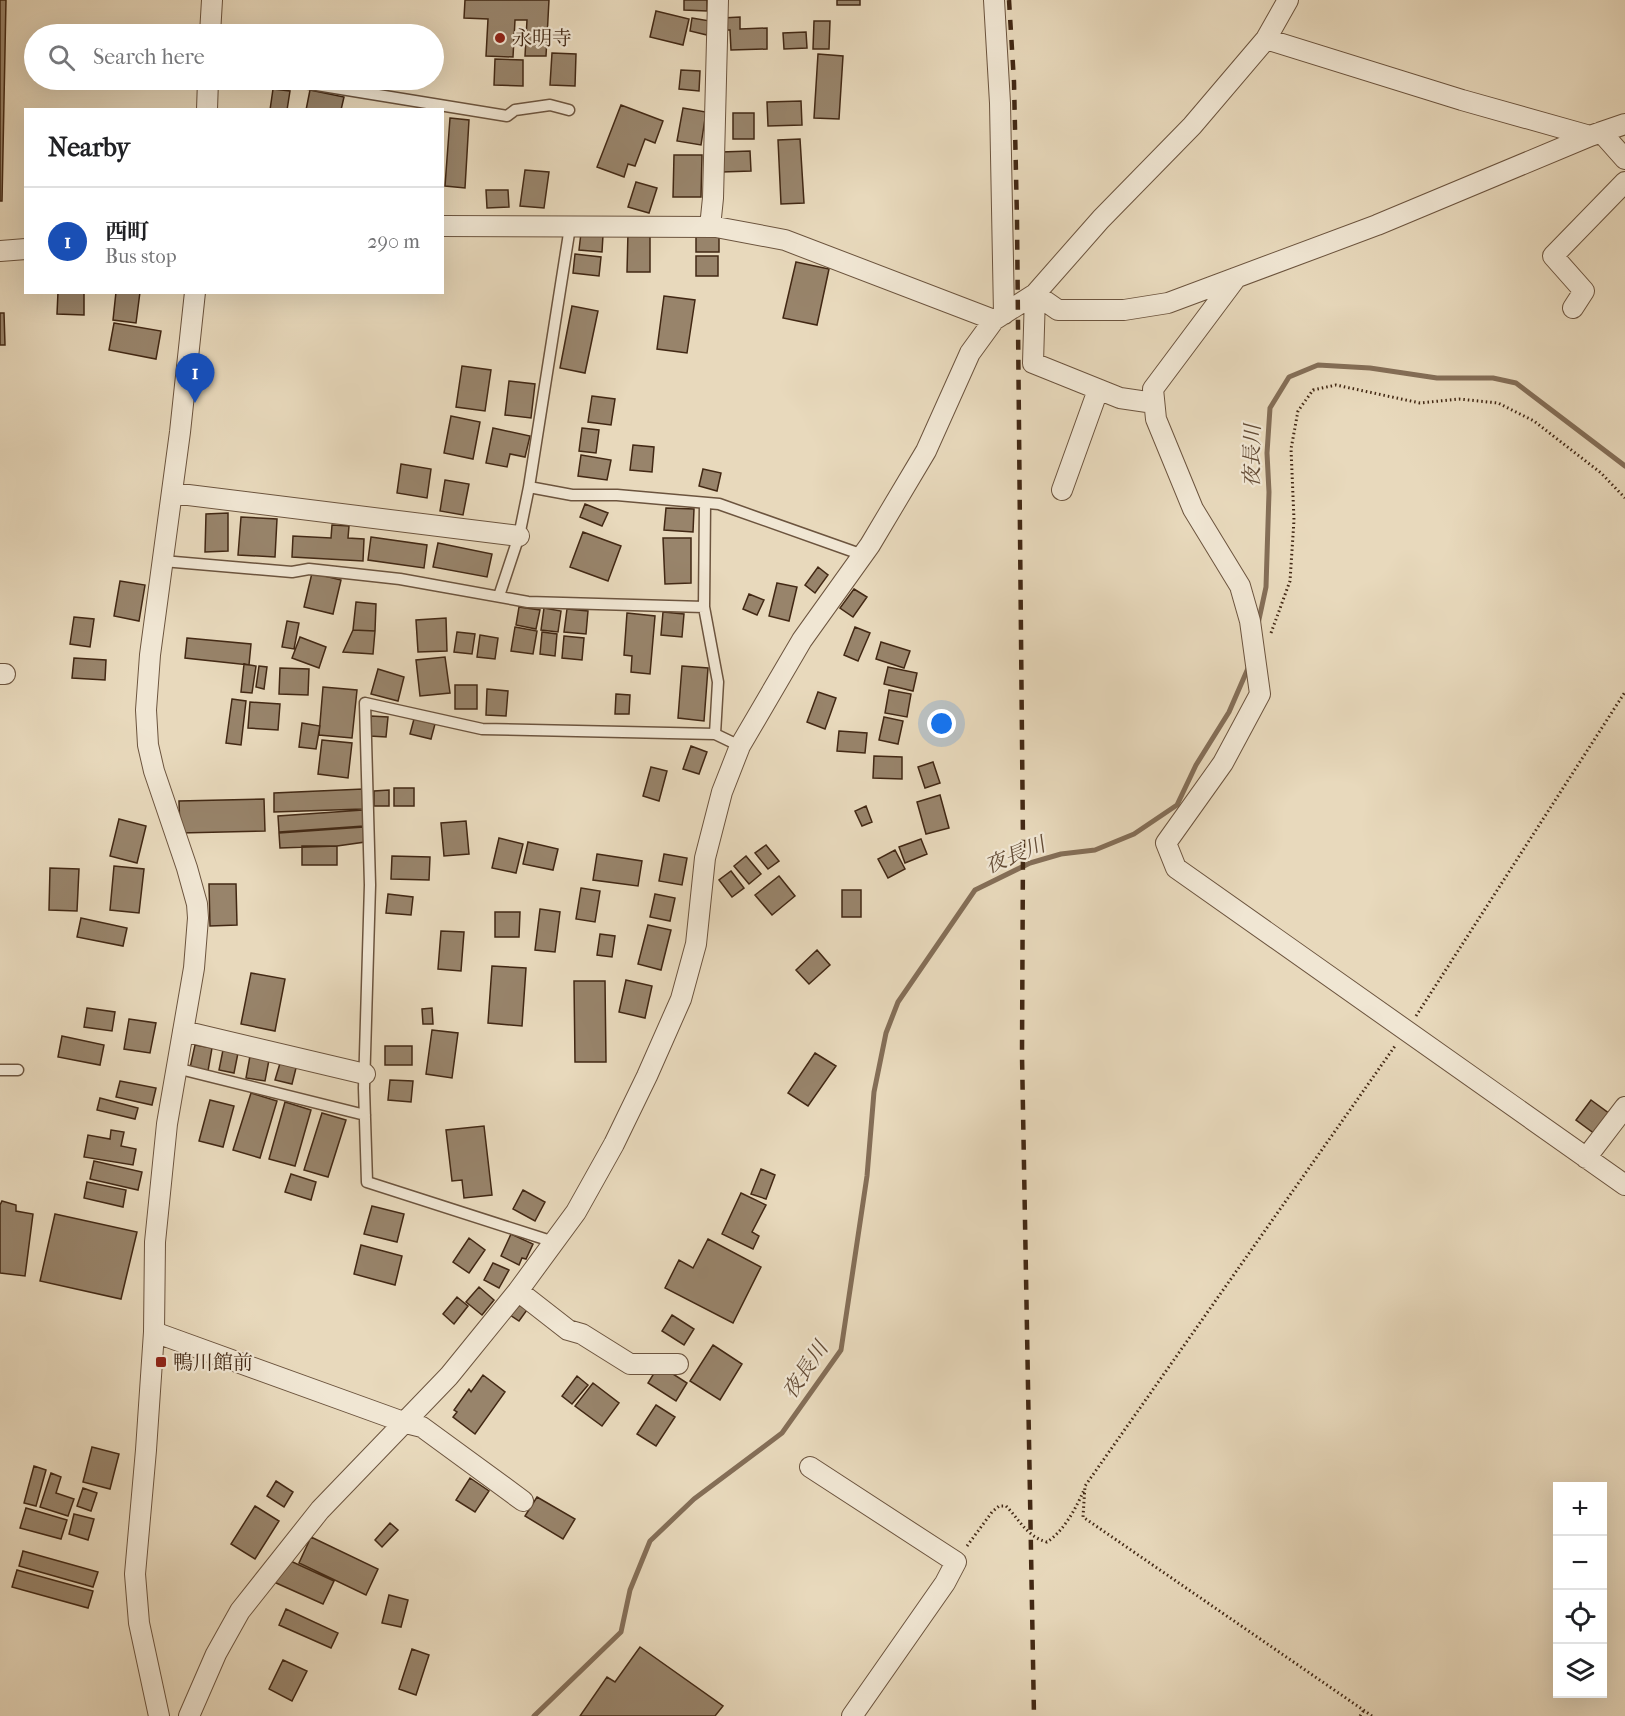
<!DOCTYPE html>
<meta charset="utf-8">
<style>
body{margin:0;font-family:"IM FELL French Canon","Noto Serif JP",serif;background:#f6f6f6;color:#202124}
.controls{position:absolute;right:18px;bottom:18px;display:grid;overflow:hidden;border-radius:0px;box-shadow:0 6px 24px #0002}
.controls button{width:54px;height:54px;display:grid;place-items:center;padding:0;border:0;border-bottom:2px solid #e0e0e0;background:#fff;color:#202124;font:30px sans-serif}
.you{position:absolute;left:942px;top:724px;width:21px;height:21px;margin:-15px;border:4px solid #fff;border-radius:50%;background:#1a73e8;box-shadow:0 0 0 9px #1a73e833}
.badge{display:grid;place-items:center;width:39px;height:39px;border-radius:50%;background:#d93025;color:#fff;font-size:20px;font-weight:700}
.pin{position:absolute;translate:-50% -50px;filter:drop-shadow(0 2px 3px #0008)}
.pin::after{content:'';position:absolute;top:32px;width:21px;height:18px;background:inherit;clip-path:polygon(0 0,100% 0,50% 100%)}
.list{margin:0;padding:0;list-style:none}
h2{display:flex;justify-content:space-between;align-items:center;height:78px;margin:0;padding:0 24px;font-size:26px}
h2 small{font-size:20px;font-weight:400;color:#757577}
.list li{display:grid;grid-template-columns:39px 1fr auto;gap:18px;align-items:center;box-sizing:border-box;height:108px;padding:0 24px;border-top:2px solid #e0e0e0}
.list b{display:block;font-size:22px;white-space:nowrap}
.list p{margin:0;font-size:20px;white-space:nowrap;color:#757577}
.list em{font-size:20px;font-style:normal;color:#757577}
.icon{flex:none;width:33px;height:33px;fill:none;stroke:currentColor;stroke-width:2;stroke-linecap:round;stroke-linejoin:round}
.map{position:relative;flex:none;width:1625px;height:1716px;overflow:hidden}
.search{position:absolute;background:#fff;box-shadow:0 6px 24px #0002;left:24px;top:24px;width:420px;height:66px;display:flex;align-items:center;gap:15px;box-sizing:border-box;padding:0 21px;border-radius:33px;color:#757577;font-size:22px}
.panel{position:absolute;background:#fff;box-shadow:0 6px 24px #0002;left:24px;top:108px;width:420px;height:186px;border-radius:0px}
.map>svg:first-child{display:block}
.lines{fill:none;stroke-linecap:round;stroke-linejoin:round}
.stream{stroke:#846e57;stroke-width:5}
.building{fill:#98846b;stroke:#422814;stroke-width:1.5}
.service-casing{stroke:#6c543e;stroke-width:13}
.minor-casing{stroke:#6c543e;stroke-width:22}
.path{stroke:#422814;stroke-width:3;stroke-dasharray:1.5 3;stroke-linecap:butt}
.service{stroke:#f0e6d3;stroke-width:10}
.minor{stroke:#f0e6d3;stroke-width:20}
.rail{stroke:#422814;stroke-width:4.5;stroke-dasharray:10 10;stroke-linecap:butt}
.poi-dot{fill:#8f2418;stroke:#f0e6d3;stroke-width:2}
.labels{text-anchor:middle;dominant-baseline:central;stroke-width:4.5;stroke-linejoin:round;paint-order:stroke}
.poi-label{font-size:20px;fill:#422814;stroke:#f0e6d3;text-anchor:start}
.water-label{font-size:21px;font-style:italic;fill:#634b35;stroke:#f0e6d3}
</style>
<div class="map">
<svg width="1625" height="1716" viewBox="0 0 1625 1716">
<rect width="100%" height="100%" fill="#e8d9bc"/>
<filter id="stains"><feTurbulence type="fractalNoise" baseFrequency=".00333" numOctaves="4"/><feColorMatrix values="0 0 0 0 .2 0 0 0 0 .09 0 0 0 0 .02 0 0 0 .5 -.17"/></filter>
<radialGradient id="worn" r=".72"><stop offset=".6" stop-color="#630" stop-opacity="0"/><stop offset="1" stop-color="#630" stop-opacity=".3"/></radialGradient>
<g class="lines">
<!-- stream -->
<path class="stream" d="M1258 624 1266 587 1269 492 1267 453 1270 408 1289 377 1318 365 1370 368 1437 378H1493L1516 383 1625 466
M534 1716 621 1632 630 1590 650 1541 694 1499 782 1433 841 1350 867 1176 874 1092 886 1033 898 1002 975 890 1030 863 1061 854 1095 850 1134 834 1177 805 1196 765 1229 712 1249 666"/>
</g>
<!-- building -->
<path class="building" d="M0 0H6L2 201H0Z
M465 0H549L546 56H525L527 20H515L513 57 486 56 488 19 464 18Z
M684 0H707V11L684 10Z
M837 0H860V5H837Z
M656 11 689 19 683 45 650 37Z
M740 17V29L767 28V49L731 50 730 30H723L722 18Z
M692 18 710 21 707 35 690 31Z
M814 21H830L829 49H813Z
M806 32 807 48 784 49 783 33Z
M552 53 576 54 575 86 550 85Z
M818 54 843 56 839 119 814 118Z
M495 59 523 60V86L494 85Z
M681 70 700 71 699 91 679 89Z
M94 80H120V87L94 85Z
M123 80H147L146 88 123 87Z
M273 89 290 91 287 110H270Z
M310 90 344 97 341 110H306Z
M801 101 802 125 768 126 767 102Z
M621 105 663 121 655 143 645 139 635 166 628 164 624 177 597 167Z
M683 108 706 112 701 145 677 141Z
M733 113H754V139H733Z
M450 118 469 120 465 188 445 186Z
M800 139 804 203 781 204 778 140Z
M750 151 751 171 722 172 721 152Z
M674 155H702L701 197H673Z
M525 170 549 172 544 208 520 206Z
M636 182 657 188 649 213 628 207Z
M486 190H508L509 207 487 208Z
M628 232H650V272H627Z
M696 232H719V252H696Z
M581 233 603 235 602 252 579 250Z
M575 254 601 257 599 276 573 273Z
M696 256H718V276H696Z
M796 262 829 269 817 325 783 318Z
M58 292H84V315L57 314Z
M116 292H140L136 323 113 320Z
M664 296 695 300 687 353 657 349Z
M572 306 598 311 585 373 560 368Z
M0 313H4L5 345H0Z
M114 323 161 331 156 359 109 350Z
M462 366 491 370 485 411 456 407Z
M509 381 535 384 531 418 505 415Z
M592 396 615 399 611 425 588 422Z
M451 416 480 422 473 459 444 453Z
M493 428 530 436 525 457 510 454 507 467 486 463Z
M582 428 599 430 596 453 579 451Z
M633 445 654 447 652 472 630 470Z
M581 455 611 460 607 480 578 476Z
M401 464 431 469 427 498 397 493Z
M703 469 721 473 717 491 699 486Z
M445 480 469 484 463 515 440 511Z
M585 504 608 513 602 526 580 517Z
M666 508 694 509 693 532 664 530Z
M228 513V551L205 552 206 514Z
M241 517 277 519 275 557 238 555Z
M332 525 349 526 348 538 364 539 363 561 292 557 293 536 331 538Z
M583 532 621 546 608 581 570 567Z
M371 537 427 545 424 568 368 560Z
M663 538H691V583L665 584Z
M438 543 492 554 487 577 433 567Z
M818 567 828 575 815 593 805 585Z
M312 573 341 580 333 614 304 607Z
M120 581 145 585 139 621 114 616Z
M777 583 797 587 789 621 769 616Z
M854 589 867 597 853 617 840 608Z
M749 594 764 600 757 615 743 609Z
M356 602 376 604 375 631 353 630Z
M519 607 540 610 536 629 516 625Z
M544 608 561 611 558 632 541 630Z
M567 609 588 611 586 634 564 632Z
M663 612 684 614 682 637 661 635Z
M627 613 655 616 650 674 631 672 632 656 624 655Z
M74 617 94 619 90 647 70 644Z
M446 618 447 651 418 652 416 620Z
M287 621 299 623 294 649 282 647Z
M515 627 537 631 533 654 511 651Z
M855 627 870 633 858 661 844 655Z
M353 630 375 631 373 654 343 652Z
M457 632 475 634 472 654 454 652Z
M542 632 557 634 555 656 540 654Z
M480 635 498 638 495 659 477 657Z
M564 636 584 638 582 660 562 658Z
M300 637 326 647 319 668 292 658Z
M187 638 251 644 249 665 185 658Z
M881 642 910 651 904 668 876 659Z
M445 657 450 693 420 696 416 660Z
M74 658 106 660 105 680 72 678Z
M244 664 256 666 252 693 241 692Z
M259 666 267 667 264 689 256 687Z
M682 666 708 668 704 721 678 718Z
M888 667 917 673 913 691 884 684Z
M280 668 309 669 308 695 279 694Z
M378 669 404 677 398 701 371 694Z
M455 685H477V709H455Z
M323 687 357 690 352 738 319 735Z
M487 689 508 691 506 716 486 715Z
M889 690 911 694 907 717 885 713Z
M818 692 836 698 825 729 807 722Z
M616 694 630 695 629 714H615Z
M232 699 246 701 241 745 226 743Z
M250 702 280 704 278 730 248 728Z
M371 716 388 717 386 737 370 736Z
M884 717 903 721 898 744 879 740Z
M414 719 435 724 431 739 410 734Z
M302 723 320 726 316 749 299 747Z
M839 731 867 733 865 753 837 751Z
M322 740 352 743 348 778 318 774Z
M691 746 707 752 699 774 683 769Z
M874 756 902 757V779L873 778Z
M933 762 940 783 925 788 918 767Z
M651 767 667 771 659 801 643 796Z
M394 788H414V806H394Z
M363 789V809L274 812V793Z
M389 790V806H374V791Z
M940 795 949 828 926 834 917 802Z
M264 799 265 831 180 833 179 801Z
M866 806 872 822 862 826 855 811Z
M363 810 364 826 279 832 278 816Z
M119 819 146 826 137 863 110 856Z
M466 821 469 854 444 856 441 823Z
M364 827 365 842 337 846 280 848 279 833Z
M499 838 523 844 516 873 492 868Z
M921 839 927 854 905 863 899 847Z
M528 842 558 849 553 870 523 864Z
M766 845 779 861 768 869 755 853Z
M302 846H337V865H302Z
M895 850 905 869 888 878 878 859Z
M597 854 642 861 638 886 593 880Z
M664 854 687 858 682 885 659 881Z
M392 856 430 857 429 880 391 879Z
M746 856 761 874 749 884 734 866Z
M114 866 144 869 139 913 110 910Z
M50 868 79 869 77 911 49 910Z
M731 871 744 888 732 897 719 880Z
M779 876 795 896 772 915 755 895Z
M209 884H236L237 925 210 926Z
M581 888 600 891 595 922 576 919Z
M842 890H861V917H842Z
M388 894 413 897 411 915 386 913Z
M655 894 675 898 670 921 650 917Z
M540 909 560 912 555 952 535 950Z
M495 912H520L519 937H495Z
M81 918 127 928 123 946 77 937Z
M648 925 671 930 661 970 638 964Z
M441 931 464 932 461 971 438 969Z
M600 934 615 936 612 957 597 955Z
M817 950 830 965 809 984 796 970Z
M492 966 526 968 522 1026 488 1023Z
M251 973 285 979 275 1031 241 1024Z
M626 980 652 986 645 1018 619 1012Z
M574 981H605L606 1062H575Z
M87 1008 115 1012 112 1031 84 1027Z
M432 1008 433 1024H423L422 1009Z
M129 1019 156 1023 150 1053 124 1049Z
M432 1030 458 1033 452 1078 426 1074Z
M62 1036 104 1045 100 1065 58 1057Z
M195 1045 212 1048 208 1071 190 1068Z
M385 1046H412V1065H385Z
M223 1050 238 1053 234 1073 219 1070Z
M815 1053 836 1066 808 1106 788 1093Z
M250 1056 269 1060 265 1081 246 1078Z
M281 1060 297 1064 292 1084 275 1080Z
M390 1080 413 1081 411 1102 388 1100Z
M120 1081 156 1088 152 1105 116 1097Z
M251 1093 277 1101 260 1158 233 1150Z
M100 1098 138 1108 135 1119 97 1110Z
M210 1100 234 1106 223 1147 199 1141Z
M1591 1100 1610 1114 1595 1134 1576 1120Z
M285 1102 311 1110 295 1166 269 1159Z
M322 1113 346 1120 328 1177 304 1170Z
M484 1126 492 1195 464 1198 462 1180 452 1181 446 1130Z
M111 1130 124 1132 121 1146 136 1149 133 1165 84 1157 88 1135 110 1139Z
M94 1161 142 1172 138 1190 90 1179Z
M761 1169 775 1175 766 1199 751 1194Z
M291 1174 316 1182 311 1200 285 1192Z
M87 1182 126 1190 123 1207 84 1198Z
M523 1190 545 1202 535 1221 513 1209Z
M741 1193 766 1205 752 1232 759 1236 753 1249 722 1234Z
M2 1201 16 1205V1211L33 1214 25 1276 0 1273V1205Z
M372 1206 404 1214 397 1242 364 1234Z
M55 1214 137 1232 121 1299 40 1281Z
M511 1234 533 1244 526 1259 522 1258 519 1265 501 1256Z
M469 1238 485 1250 469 1273 453 1262Z
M708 1239 761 1267 733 1323 665 1288 679 1260 693 1268Z
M361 1245 402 1256 395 1285 354 1274Z
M493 1263 509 1270 499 1288 484 1280Z
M479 1287 494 1300 482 1315 466 1302Z
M457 1297 468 1306 454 1324 443 1314Z
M518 1304 527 1310 519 1321 510 1315Z
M672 1315 694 1329 684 1345 662 1331Z
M713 1345 742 1364 720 1400 690 1381Z
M659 1365 687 1383 676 1401 648 1383Z
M483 1375 505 1392 475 1434 453 1417 457 1412 454 1410 469 1389 471 1392Z
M577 1376 588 1385 572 1404 562 1396Z
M593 1383 619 1403 602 1426 575 1406Z
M656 1405 675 1417 656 1446 637 1434Z
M92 1447 119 1454 110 1489 83 1482Z
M34 1466 46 1470 36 1506 24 1503Z
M51 1473 61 1477 56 1493 74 1499 68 1516 40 1507Z
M470 1478 489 1491 475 1512 456 1500Z
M276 1481 293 1492 284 1507 267 1496Z
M83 1488 97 1493 91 1511 77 1506Z
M537 1497 575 1519 563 1539 525 1516Z
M255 1506 279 1521 255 1559 231 1544Z
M26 1508 67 1520 61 1539 20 1528Z
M74 1514 94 1519 88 1540 69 1534Z
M390 1523 398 1530 382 1547 375 1540Z
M311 1537 378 1569 366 1595 299 1563Z
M23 1551 98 1572 93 1587 19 1566Z
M284 1558 334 1581 323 1604 274 1582Z
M17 1570 93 1591 88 1608 12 1587Z
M389 1595 408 1600 401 1627 382 1623Z
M286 1609 338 1633 331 1648 279 1625Z
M640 1647 723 1706 715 1716H580L607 1677 615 1682Z
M412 1649 429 1655 416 1695 399 1689Z
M283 1660 307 1671 292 1701 269 1689Z"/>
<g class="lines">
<!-- service casing -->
<g class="service-casing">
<path id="service" d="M286 80 507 116 515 110 550 105 569 110
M529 487 570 227
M705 503 704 607 718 682 715 734
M163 561 292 572 309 569 400 579 528 602 704 607
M499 596 519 536 529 487 572 495H617L719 504 863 555
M176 1068 365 1115
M0 1070H18
M554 1242 367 1182 364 1088 370 885 365 703 482 729 715 734 740 746"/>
</g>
<!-- minor casing -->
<g class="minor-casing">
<path id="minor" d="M994 0 1000 103 1004 314
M210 34 212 0
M1266 39 1462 100 1590 136
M207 110 208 80
M1601 132 1625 159
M442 226 716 227 785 240 994 320
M710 227 713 198 718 0
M0 251 26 249
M1236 278 1153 389 1156 419 1193 509 1240 586 1250 621 1260 694 1223 763 1166 843 1176 868 1625 1185
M1035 294 1058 310H1124L1168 303 1377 225 1590 136 1625 124
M1035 294 1033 363 1120 398 1154 403
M1573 308 1584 291 1553 256 1625 182
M1062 490 1098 390
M172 493 519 536
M0 674H5
M183 1031 365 1074
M1586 1158 1625 1107
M518 1291 568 1330 582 1334 630 1364H678
M154 1332 406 1423 422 1427 523 1501
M810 1467 956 1562 945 1583 852 1716
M159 1716 139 1623 135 1574 146 1450 154 1332 155 1242 167 1124 194 968 198 918 197 904 187 868 154 771 148 745 146 710 150 655 180 432 195 292
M189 1716 216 1654 240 1611 320 1510 449 1376 518 1291 576 1212 614 1144 647 1076 681 999 696 944 705 858 722 792 740 746 802 640 870 545 926 451 970 353 994 320 1035 294 1101 219 1192 126 1266 39 1288 0"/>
</g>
<!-- path -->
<path class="path" d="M1271 633 1290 581 1294 520 1291 449 1298 411 1313 390 1336 385 1420 403 1459 399 1498 403 1534 421 1601 473 1625 498
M1416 1016 1625 692
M967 1546 992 1512 999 1506H1006C1019 1519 1027 1537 1047 1542 1064 1531 1076 1508 1084 1490
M1360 1716 1364 1710
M1372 1716 1083 1517 1085 1486 1395 1046"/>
<!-- service -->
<use href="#service" class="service"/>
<!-- minor -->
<use href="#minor" class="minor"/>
<!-- rail -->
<path class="rail" d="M1009 0 1014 82 1017 220 1023 843 1022 1055 1034 1716"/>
</g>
<!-- markers -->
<g class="poi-dot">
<circle cx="500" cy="38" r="6"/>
<rect x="155" y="1356" width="12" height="12" rx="3"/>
</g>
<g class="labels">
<!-- poi labels -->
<g class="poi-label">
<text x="512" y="38">永明寺</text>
<text x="173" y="1362">鴨川館前</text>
</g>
<!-- water labels -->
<g class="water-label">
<text transform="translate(1252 456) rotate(-89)">夜長川</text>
<text transform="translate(1015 855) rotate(-22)">夜長川</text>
<text transform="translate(805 1370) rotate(-56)">夜長川</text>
</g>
</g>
<rect width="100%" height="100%" filter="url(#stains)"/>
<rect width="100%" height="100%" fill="url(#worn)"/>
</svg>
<div class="controls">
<button>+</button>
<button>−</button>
<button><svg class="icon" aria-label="locate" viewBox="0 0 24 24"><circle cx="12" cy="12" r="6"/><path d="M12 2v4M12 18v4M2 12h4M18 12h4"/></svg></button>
<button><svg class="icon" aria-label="layers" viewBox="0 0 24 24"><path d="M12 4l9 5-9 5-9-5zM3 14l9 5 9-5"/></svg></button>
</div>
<div class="you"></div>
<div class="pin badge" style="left:195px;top:403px;background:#1a4fb4">1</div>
<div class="search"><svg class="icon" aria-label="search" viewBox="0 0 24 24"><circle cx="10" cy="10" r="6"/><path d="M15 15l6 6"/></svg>Search here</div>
<section class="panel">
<h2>Nearby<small></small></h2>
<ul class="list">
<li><span class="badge" style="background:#1a4fb4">1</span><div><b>西町</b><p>Bus stop</p></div><em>290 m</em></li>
</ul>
</section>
</div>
